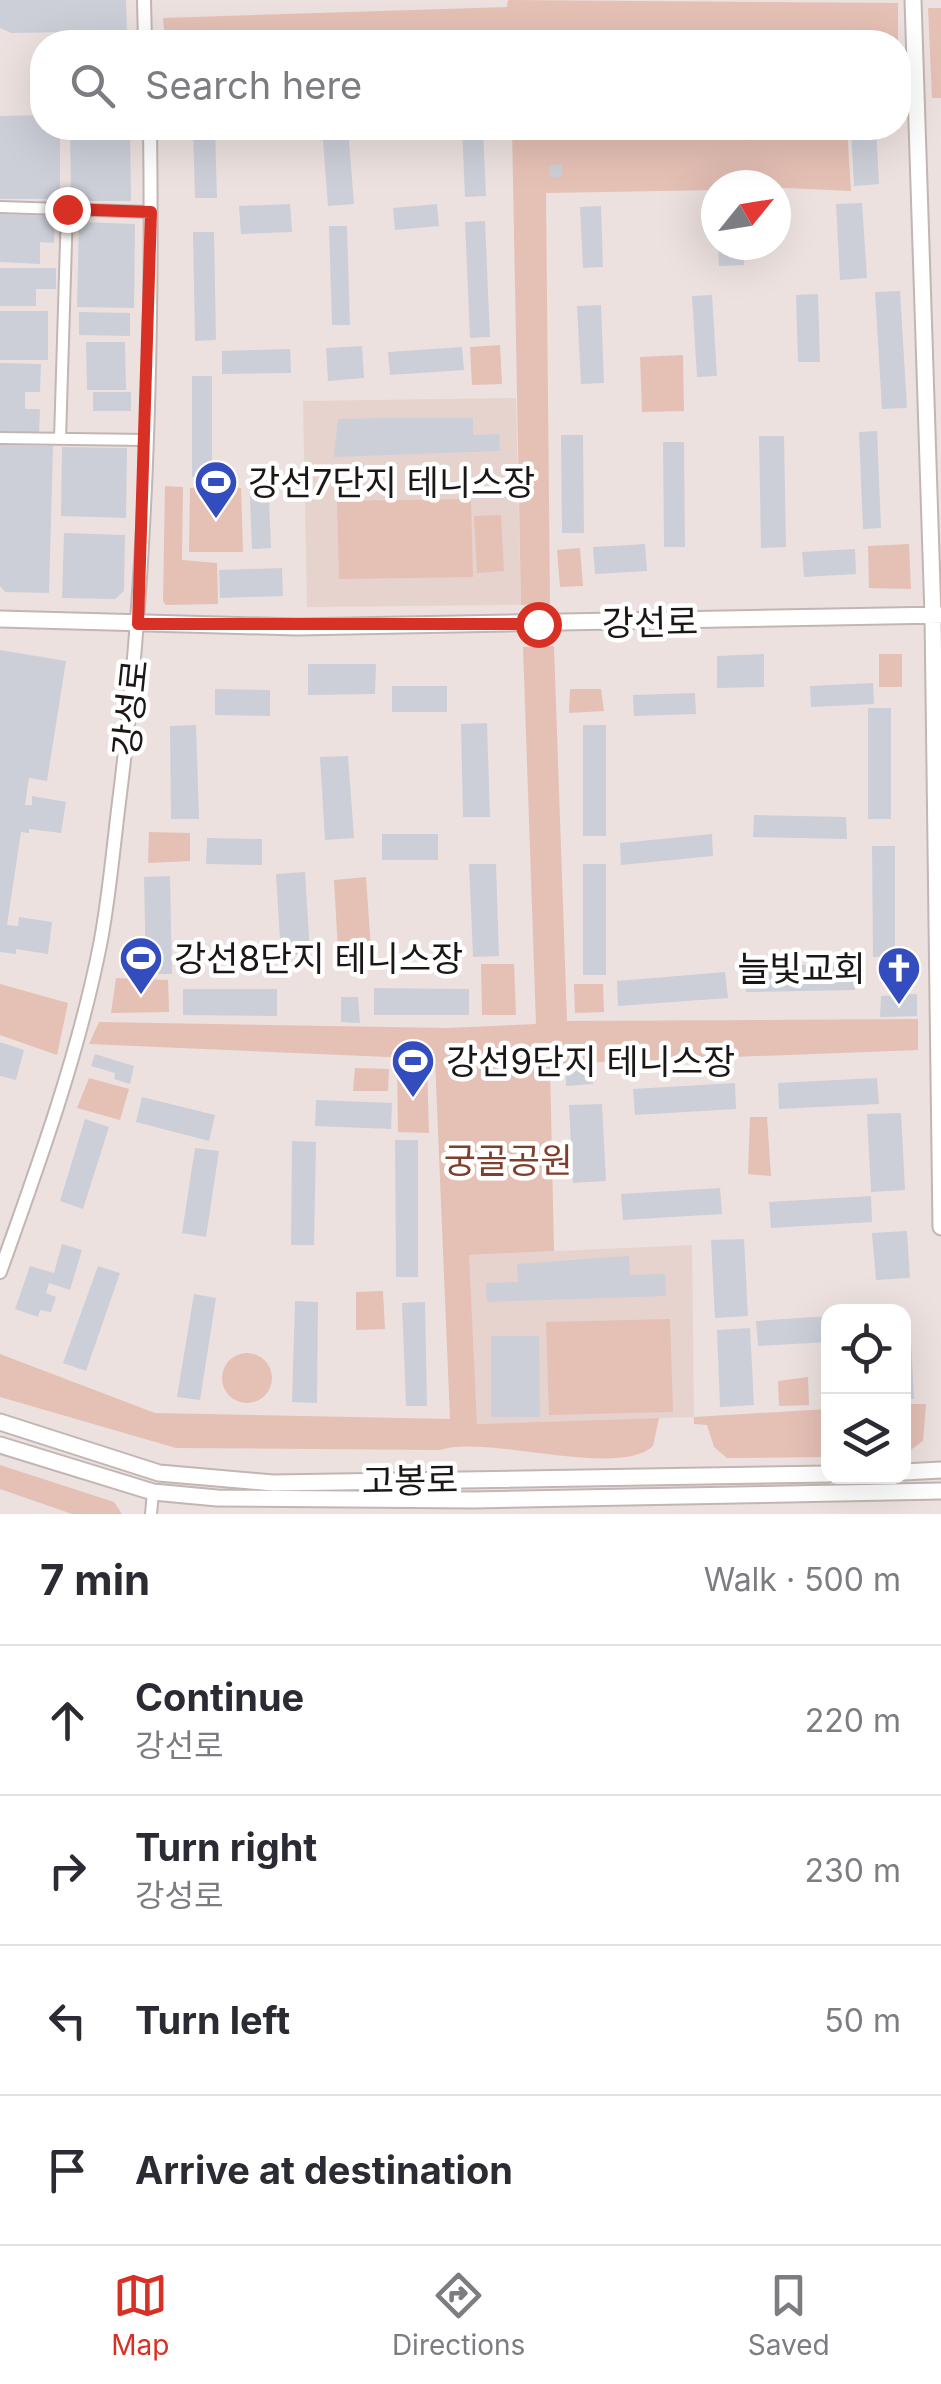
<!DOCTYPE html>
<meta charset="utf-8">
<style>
body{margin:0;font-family:Inter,"Noto Sans KR",sans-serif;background:#f2f2f3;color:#2b2b33}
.controls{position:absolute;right:30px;bottom:30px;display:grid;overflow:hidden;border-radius:20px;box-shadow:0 10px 40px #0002}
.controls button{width:90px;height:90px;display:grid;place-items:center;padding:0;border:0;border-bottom:2px solid #e1e1e2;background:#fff;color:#2b2b33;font:50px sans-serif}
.compass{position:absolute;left:701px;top:170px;width:90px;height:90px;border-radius:50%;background:#fff;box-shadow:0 10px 40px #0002;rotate:60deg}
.stop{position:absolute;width:30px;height:30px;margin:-22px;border:8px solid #d93025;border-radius:50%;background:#fff}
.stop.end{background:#d93025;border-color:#fff;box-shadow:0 2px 10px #0008}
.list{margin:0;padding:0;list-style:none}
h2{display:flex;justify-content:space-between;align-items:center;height:130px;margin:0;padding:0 40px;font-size:42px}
h2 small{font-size:32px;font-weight:400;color:#7c7c81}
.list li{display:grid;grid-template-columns:65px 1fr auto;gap:30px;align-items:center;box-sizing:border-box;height:150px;padding:0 40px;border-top:2px solid #e1e1e2}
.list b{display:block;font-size:38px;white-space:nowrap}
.list p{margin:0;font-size:32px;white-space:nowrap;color:#7c7c81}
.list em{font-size:32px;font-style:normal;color:#7c7c81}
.icon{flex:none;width:55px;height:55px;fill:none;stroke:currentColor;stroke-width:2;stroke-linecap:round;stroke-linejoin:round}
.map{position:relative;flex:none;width:941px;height:1514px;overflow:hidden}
.search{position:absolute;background:#fff;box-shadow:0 10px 40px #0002;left:30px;right:30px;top:30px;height:110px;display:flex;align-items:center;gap:25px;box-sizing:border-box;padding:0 35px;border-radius:40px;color:#7c7c81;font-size:38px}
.sheet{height:730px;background:#fff}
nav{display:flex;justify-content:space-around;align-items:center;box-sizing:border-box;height:140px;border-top:2px solid #e1e1e2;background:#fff;font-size:28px;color:#7c7c81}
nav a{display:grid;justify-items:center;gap:5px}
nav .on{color:#d93025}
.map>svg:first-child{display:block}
.built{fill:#e6d3cd}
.green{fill:#e5c0b5}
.building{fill:#cccfd8}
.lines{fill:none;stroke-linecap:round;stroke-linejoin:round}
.minor-casing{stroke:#c1b6b3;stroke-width:14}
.tertiary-casing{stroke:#c1b6b3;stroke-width:16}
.secondary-casing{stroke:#c1b6b3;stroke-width:19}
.minor{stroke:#fff;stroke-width:10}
.tertiary{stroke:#fff;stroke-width:12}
.secondary{stroke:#fff;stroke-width:15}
.route{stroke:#d93025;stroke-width:12}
.labels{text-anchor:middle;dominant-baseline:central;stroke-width:9;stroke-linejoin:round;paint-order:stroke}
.poi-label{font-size:35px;fill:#1b1716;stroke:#fff;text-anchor:start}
.street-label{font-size:35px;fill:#1b1716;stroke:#fff}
.park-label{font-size:35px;fill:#803e2b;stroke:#fff}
</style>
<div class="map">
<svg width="941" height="1514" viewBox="0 0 941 1514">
<rect width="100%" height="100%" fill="#ece1de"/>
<!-- built -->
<path class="built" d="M516 398 521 605 307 607 303 401Z
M692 1245 694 1417 477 1424 468 1255Z"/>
<!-- green -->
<path class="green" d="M508 0 898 3V42H165L163 18 507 7Z
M928 8H941V98H932Z
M512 128H847L851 191 716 185V190L546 193 550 604 521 605Z
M500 345 502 384 472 385 470 347Z
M683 355 684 411 642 412 640 357Z
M165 486 183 487 182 560 217 563 218 604 166 605 163 601Z
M190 488H241L243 552H189Z
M471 499 473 577 339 579 337 501Z
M501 515 504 571 477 573 474 516Z
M909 544 911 589 869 588 868 546Z
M580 548 583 586 560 587 557 550Z
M554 646 567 1021 918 1019V1050L550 1064 554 1251 469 1255 477 1424 659 1418 653 1446C618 1479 485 1434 440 1450L176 1448 0 1397V1354L155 1413 450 1419 435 1059 89 1044 99 1022 448 1028 536 1024 523 647Z
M879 654H902V687H879Z
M570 689H601L604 711 569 713Z
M149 832 190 833V861L148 863Z
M366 877 371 950 338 951 334 880Z
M481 964H514L516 1015H482Z
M116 978 168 980 169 1012 111 1013Z
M0 984 68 1003 57 1055 0 1035Z
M574 984H603L604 1012 575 1013Z
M427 1065 429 1133 398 1132 397 1066Z
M355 1068 389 1069 388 1091H353Z
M89 1078 129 1089 120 1120 77 1108Z
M750 1117H767L771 1176 748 1174Z
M383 1291 385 1329 356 1330V1292Z
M670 1319 673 1412 549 1415 546 1322Z
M222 1378a25 25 0 1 1 50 0a25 25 0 1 1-50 0Z
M808 1377 809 1405 779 1406 778 1381Z
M926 1404 923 1441 904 1455V1404Z
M828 1409V1457L727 1458 714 1447 707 1425 694 1424V1417Z
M0 1465 114 1502 122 1514H72L0 1489Z"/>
<!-- building -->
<path class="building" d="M0 0H126L127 31 11 33 0 28Z
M42 115V128H60V199H0V116Z
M70 128H130L131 201H71Z
M193 128H215L217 198H195Z
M322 128H348L354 204 328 206Z
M462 128H483L486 196 465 197Z
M851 128H876L879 184 854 186Z
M562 164V177H549V165Z
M862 203 867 278 840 280 836 204Z
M290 204 292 232 241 234 239 206Z
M437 204 439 226 395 230 393 208Z
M601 206 603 267 583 268 580 207Z
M0 214 55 216 54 243 40 242V264L0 262Z
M485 221 490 337 470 338 465 222Z
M79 222 135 224 134 308 77 307Z
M329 226H347L350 325H332Z
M193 232H214L216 340 195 341Z
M718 245H743L744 265 719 266Z
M0 268H56V289H36V306H0Z
M900 291 907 408 882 409 875 292Z
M818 294 820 362H798L796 295Z
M712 295 717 376 697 377 692 296Z
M601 305 604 383 581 384 577 306Z
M0 311H48V360H0Z
M79 312 130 313V336L79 335Z
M86 342H125L126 390H87Z
M362 346 364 378 328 381 326 348Z
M462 347 464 370 390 375 388 352Z
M290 349 291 373 222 374V351Z
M0 363 41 364 40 392H25V409H40L39 434 0 432Z
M192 376H212V477H192Z
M93 392H131V411H93Z
M382 418H473V435L499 434 500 451 334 457 338 419Z
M877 431 881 528 863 529 859 432Z
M561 435H583L584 533H562Z
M759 436H784L786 547 761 548Z
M663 442H684L685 547H664Z
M0 445 53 446 49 593 5 592 0 586Z
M62 447 127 448 126 518 61 516Z
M268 476 271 548 252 549 249 477Z
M64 533 125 535 124 591 115 599 62 598Z
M645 544 647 571 595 574 593 547Z
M855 549 856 574 804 577 802 552Z
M282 568 283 596 220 598 219 570Z
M0 650 66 661 47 781 29 778 25 805H32V796L66 802 61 833 29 829V833L21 832 7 925 18 926 19 917 52 922 48 954 16 949V954L0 952Z
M764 654V687L717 688V656Z
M308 664H376L375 694 308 695Z
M873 683 874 704 811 707 810 686Z
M392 686H447V712H392Z
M215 689 270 690V716L215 715Z
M695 693 696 714 634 716 633 695Z
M868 708H891V819H868Z
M487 723 490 817H463L461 724Z
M196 725 199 819H171L170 726Z
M583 725H606V836H583Z
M348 756 354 838 325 840 320 757Z
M754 815 846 817 847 839 753 837Z
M382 834H438V860H382Z
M712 834 713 856 621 865 620 843Z
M207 838 262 839V865L206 864Z
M872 846H895V957H873Z
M469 864H496L499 956 473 957Z
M583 864H606V975H583Z
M305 872 310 954 281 956 276 874Z
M170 876 172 974H146L144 877Z
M854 963 855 990 746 992 745 967Z
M725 972 728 998 618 1006 617 981Z
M374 988 469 989V1015H374Z
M183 989H277V1016L183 1015Z
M917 994V1016L880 1017 881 996Z
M341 997H358L360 1023 341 1022Z
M0 1042 24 1050 16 1080 0 1076Z
M95 1054 134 1066 130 1084 114 1079 115 1073 91 1066Z
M592 1065 593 1084 566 1086V1067Z
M877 1078 879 1104 779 1109 778 1083Z
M735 1083 736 1109 635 1115 633 1089Z
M142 1097 215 1115 209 1141 136 1122Z
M316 1100 392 1103 391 1129 315 1126Z
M602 1104 606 1181 573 1183 569 1105Z
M901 1113 905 1190 871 1192 867 1114Z
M85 1119 109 1127 83 1209 60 1201Z
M395 1140H418V1277H396Z
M292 1141 316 1142 314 1245H291Z
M195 1148 219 1151 206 1237 182 1233Z
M720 1188 722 1214 623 1220 621 1194Z
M871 1196 872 1222 771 1228 769 1202Z
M907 1231 910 1278 876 1280 872 1233Z
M744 1239 748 1316 715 1318 711 1240Z
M62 1244 82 1250 70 1290 49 1283 46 1293 56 1297 51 1312 40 1310 38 1317 15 1309 30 1266 54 1273Z
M629 1256 630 1275 665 1274 666 1296 487 1302 486 1283 518 1282 517 1264Z
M98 1266 120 1273 86 1371 63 1363Z
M194 1294 216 1298 200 1400 177 1397Z
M295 1301 318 1302 317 1403 292 1402Z
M425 1302 427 1406H406L402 1303Z
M828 1316V1342L758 1346 756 1321Z
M910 1321 914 1399H904V1322Z
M750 1328 754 1405 720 1407 717 1330Z
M491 1336H539L540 1417H491Z"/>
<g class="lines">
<!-- minor casing -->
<g class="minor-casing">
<path id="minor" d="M0 207 151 212
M0 438 145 440
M60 439 67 209
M151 1514 153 1492"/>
</g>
<!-- tertiary casing -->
<g class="tertiary-casing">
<path id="tertiary" d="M144 0 145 42
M0 1272C38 1166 78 1056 100 945 109 899 113 850 119 802 147 580 153 352 150 128"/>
</g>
<!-- secondary casing -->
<g class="secondary-casing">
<path id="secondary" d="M913 0 933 616 941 1227
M0 619 297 627 941 615
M0 1422 159 1473 273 1483 828 1474
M0 1445 153 1492 217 1498 473 1500 941 1491
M904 1472 941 1470"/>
</g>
<!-- minor -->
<use href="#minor" class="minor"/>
<!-- tertiary -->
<use href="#tertiary" class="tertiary"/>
<!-- secondary -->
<use href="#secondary" class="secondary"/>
</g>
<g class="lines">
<!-- route -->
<path class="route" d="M67 209 151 212 138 624H538"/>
</g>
<!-- icons -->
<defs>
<g id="stadium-pin" transform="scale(2.25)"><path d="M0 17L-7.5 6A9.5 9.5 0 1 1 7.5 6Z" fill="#334cbe" stroke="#fff"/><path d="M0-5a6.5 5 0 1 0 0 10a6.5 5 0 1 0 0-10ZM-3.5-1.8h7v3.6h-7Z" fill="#fff"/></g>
<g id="church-pin" transform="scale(2.25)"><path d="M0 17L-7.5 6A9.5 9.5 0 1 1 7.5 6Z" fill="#334cbe" stroke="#fff"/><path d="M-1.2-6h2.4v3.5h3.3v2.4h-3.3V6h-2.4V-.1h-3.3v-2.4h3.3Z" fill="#fff"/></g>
</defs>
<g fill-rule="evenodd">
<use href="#stadium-pin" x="216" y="482"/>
<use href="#stadium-pin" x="141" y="958"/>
<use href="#church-pin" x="899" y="968"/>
<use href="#stadium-pin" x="413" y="1061"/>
</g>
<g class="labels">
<!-- poi labels -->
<g class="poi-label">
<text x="248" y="482">강선7단지 테니스장</text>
<text x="174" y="958">강선8단지 테니스장</text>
<text x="866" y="968" text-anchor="end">늘빛교회</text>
<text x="446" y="1061">강선9단지 테니스장</text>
</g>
<!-- street labels -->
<g class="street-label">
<text transform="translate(650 622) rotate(-1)">강선로</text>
<text transform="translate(130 708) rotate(-84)">강성로</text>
<text transform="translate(410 1480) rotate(-1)">고봉로</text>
</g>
<!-- park labels -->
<g class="park-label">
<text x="508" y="1160">궁골공원</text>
</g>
</g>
</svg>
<div class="controls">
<button><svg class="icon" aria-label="locate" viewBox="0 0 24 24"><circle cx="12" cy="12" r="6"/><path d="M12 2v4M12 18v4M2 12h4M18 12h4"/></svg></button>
<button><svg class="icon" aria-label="layers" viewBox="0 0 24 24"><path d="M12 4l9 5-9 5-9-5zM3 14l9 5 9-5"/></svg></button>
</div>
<svg class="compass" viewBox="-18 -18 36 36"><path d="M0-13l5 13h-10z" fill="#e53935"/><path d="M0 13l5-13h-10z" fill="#7c7c81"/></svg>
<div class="stop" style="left:538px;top:624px"></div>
<div class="stop end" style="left:67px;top:209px"></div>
<div class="search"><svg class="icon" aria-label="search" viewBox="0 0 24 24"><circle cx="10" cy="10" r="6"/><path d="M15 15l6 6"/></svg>Search here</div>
</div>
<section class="sheet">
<h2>7 min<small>Walk · 500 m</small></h2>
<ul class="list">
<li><svg class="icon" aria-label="ahead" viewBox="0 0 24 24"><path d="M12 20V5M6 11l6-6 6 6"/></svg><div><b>Continue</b><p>강선로</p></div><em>220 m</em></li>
<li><svg class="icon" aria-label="right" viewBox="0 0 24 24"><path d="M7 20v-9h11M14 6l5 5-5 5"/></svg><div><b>Turn right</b><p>강성로</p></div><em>230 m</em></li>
<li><svg class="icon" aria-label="left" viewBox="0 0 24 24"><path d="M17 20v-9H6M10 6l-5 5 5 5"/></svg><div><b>Turn left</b></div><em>50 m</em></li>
<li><svg class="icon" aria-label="arrive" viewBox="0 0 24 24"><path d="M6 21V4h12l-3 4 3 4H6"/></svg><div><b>Arrive at destination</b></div></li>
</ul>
</section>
<nav>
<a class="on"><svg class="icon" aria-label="map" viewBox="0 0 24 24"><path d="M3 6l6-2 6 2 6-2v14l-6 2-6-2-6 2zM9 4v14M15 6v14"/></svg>Map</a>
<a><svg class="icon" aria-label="directions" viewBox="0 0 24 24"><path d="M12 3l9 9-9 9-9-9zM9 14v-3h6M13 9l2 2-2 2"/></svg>Directions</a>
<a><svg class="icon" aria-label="saved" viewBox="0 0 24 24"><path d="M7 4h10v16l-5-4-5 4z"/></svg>Saved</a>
</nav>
